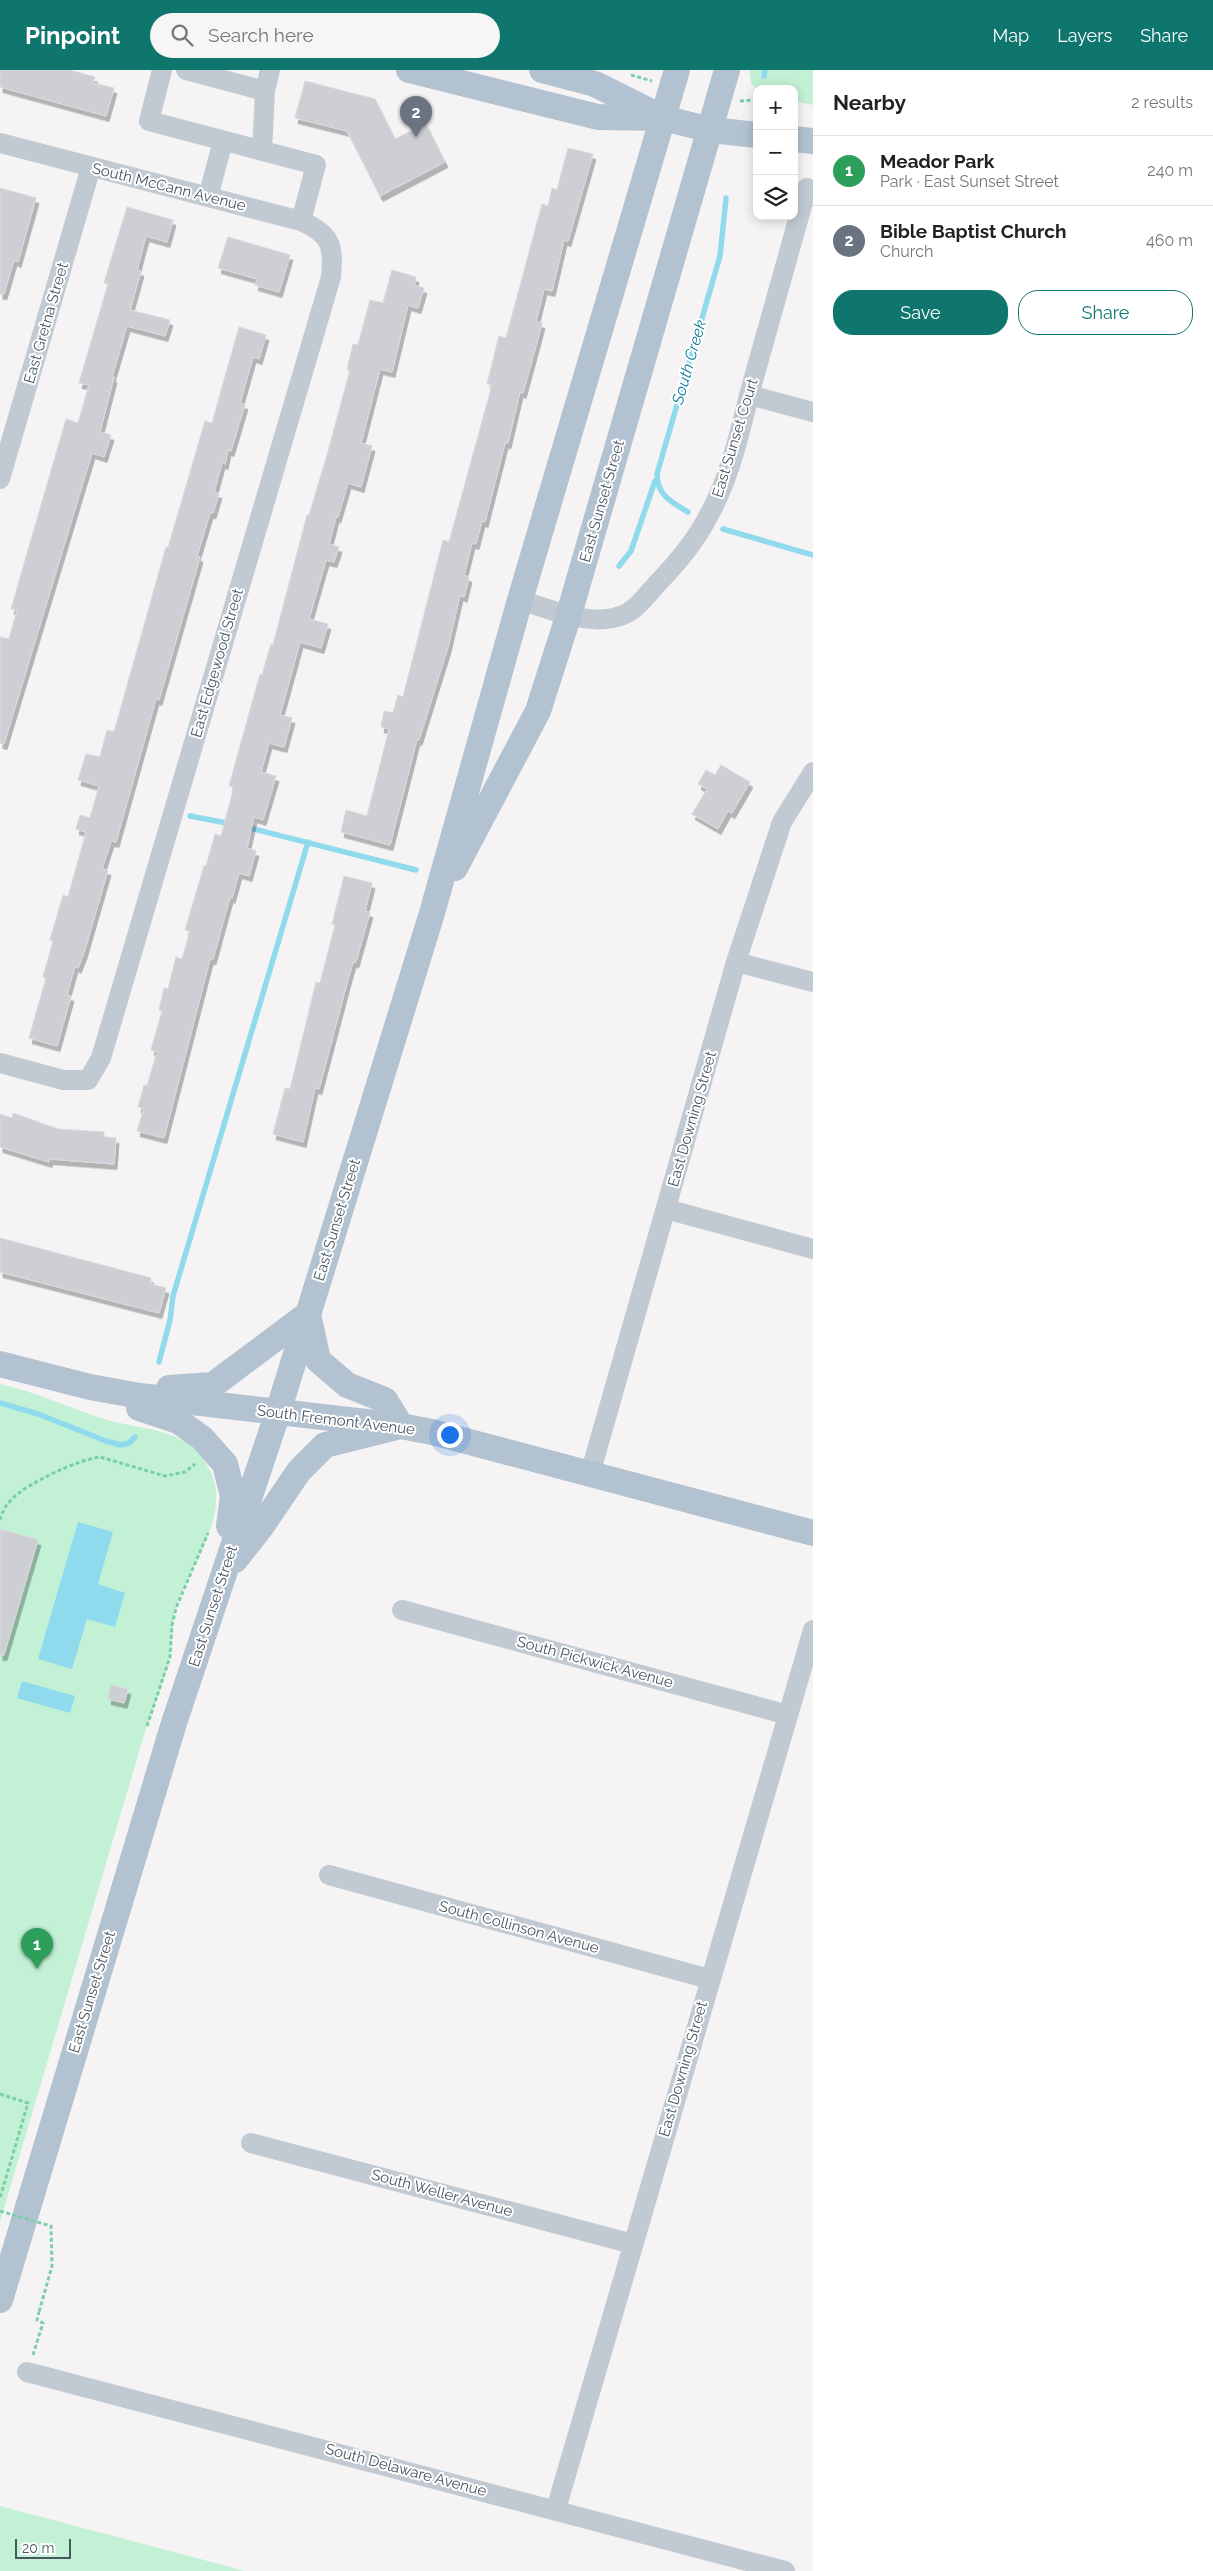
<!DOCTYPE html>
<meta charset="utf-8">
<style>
body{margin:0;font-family:Raleway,sans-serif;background:#f6f6f6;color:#222}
.controls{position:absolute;right:15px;top:15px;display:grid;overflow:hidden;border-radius:10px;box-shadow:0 2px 12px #0003}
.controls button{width:45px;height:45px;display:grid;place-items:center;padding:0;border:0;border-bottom:1px solid #e0e0e0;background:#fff;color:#222;font:25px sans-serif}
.scale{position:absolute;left:15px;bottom:12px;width:56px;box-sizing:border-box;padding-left:5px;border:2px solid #4a5661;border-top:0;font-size:14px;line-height:18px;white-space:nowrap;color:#4a5661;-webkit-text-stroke:4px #fff;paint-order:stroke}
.you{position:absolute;left:449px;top:1364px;width:18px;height:18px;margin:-12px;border:4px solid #fff;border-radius:50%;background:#1a73e8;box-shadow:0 0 0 8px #1a73e833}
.badge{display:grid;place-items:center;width:32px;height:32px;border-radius:50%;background:#0f766e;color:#fff;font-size:16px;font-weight:700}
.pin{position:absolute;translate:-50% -41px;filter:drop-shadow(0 1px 2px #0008)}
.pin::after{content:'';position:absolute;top:26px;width:18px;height:15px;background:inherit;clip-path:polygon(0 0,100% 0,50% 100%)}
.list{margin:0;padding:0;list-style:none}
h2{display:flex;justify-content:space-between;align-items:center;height:65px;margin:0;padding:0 20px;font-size:21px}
h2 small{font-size:16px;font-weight:400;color:#767676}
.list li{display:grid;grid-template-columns:32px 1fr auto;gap:15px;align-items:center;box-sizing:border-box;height:70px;padding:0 20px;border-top:1px solid #e0e0e0}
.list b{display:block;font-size:19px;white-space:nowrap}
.list p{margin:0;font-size:16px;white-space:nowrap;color:#767676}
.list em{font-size:16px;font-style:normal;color:#767676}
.actions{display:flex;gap:10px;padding:15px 20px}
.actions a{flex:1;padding:11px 0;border:1px solid #0f766e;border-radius:20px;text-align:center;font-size:18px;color:#0f766e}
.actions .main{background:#0f766e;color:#fff}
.icon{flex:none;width:28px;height:28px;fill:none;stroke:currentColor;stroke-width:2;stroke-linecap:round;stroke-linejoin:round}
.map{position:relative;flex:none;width:813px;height:2501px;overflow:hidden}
header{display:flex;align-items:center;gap:30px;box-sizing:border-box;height:70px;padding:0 25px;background:#0f766e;color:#fff}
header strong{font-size:24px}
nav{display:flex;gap:28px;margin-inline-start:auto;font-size:18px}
.search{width:350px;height:45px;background:#f6f6f6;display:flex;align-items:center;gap:12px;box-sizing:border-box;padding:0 18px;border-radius:28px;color:#767676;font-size:19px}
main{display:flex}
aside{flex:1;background:#fff}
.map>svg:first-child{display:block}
.green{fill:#c3f1d5}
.water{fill:#90daee}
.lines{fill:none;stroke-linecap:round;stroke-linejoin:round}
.stream{stroke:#90daee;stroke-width:5.5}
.building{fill:#cdcfd5;stroke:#d7d9de;filter:url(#shadow)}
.path{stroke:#7ad0a6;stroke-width:3;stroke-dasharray:4 2.5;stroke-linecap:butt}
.minor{stroke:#c1cad2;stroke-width:20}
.major{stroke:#b3c2d1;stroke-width:26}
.path-bridge{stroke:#7ad0a6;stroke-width:3;stroke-dasharray:4 2.5;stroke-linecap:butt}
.labels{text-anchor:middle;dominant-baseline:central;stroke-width:4;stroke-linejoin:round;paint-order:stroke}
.street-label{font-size:15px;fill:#4a5661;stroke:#fff}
.water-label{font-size:16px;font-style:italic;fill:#0c7c9b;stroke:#fff}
</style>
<header>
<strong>Pinpoint</strong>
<div class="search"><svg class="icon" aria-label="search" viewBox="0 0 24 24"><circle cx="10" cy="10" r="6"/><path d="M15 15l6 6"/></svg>Search here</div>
<nav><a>Map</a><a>Layers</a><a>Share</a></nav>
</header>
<main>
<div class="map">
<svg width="813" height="2501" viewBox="0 0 813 2501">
<defs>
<filter id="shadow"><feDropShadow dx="3" dy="5.5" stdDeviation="0" flood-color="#0004"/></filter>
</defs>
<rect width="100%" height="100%" fill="#f5f3f3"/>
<!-- green -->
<path class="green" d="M749 0H813V35L794 31V19H757L751 13Z
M0 1314C40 1323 73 1340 111 1351 134 1357 163 1359 184 1371 200 1380 214 1402 216 1420 219 1462 189 1499 176 1537 171 1553 174 1569 170 1586 164 1612 153 1639 144 1665L0 2152Z
M0 2436 219 2494 244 2501H0Z"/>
<!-- water -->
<path class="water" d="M78 1452 113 1462 98 1514 125 1523 115 1557 87 1549 72 1599 38 1589Z
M22 1611 75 1626 70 1643 17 1628Z"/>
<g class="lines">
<!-- stream -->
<path class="stream" d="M764 6 765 0
M688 442C671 432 657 425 657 404L720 186 726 128
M723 459 813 485
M619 496 631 481 655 411
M190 746 232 754
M246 757 416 800
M159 1292 170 1250 173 1226 308 772
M0 1333 38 1344 106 1371 121 1375 129 1373 135 1367"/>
</g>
<!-- building -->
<path class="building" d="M0 0H70L95 7 93 13 114 18 106 46 0 17Z
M305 11 375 29 395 69 426 54 445 92 380 126 347 61 295 48Z
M568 78 593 84 568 171 564 170 552 221 544 219 536 251 542 253 537 272 523 323 520 322 508 373H505L485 452 482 451 476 474 472 473 464 505 469 507 464 527 460 525 448 577 419 670 417 669 390 775 341 762 346 740 367 746 389 659 381 657 384 641 393 643 398 625 403 627 443 470 449 472 492 315 487 314 499 266 506 268 542 134 548 136 552 118 557 120Z
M0 118 36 128 18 192 14 190 4 224H0Z
M127 137 173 150 167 172 146 166 137 200 141 201 130 240 170 250 165 266 127 256 112 307H114L100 362 111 365 104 387 92 383 4 674 0 673V567L9 569 17 540 11 539 66 349 78 353 89 315 79 313 108 214 104 213Z
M228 167 290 185 279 222 255 215 257 209 218 198Z
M392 200 416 207 414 215 424 218 418 238 408 235 392 302 380 299 361 373 372 376 361 417 348 413 338 447H336L329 474 339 477 334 492 326 490 309 549 328 554 321 578 300 572 280 645 292 648 284 677 269 673 261 702 276 706 263 750 254 747 247 778 256 781 249 806 239 803 232 828 230 827 213 889H210L164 1068 137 1061 144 1038 138 1037 144 1015 147 1016 157 982 151 980 162 941 159 940 164 918 168 919 176 887 182 889 190 861 185 860 204 796H206L215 764 221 766 234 717 229 716 260 604 262 605 271 574 273 575 307 445H309L327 385 350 300H347L353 274 358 275 370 230 383 233Z
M239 257 266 265 259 289 253 287 240 333 245 334 231 381 228 380 225 394 222 393 214 422 219 423 213 443H210L197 486 200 487 159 630 156 629 116 772 111 771 102 799 108 800 84 883 78 898 75 896 67 925 71 926 57 976 29 968 46 908 43 907 53 871 50 870 63 825 68 827 86 762 76 759 80 745 90 748 99 716 78 710 86 684 100 687 107 660 114 662 166 477 168 478 205 351 212 353Z
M721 695 750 712 732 743 728 741 718 759 692 744 707 719 698 714 706 700 715 705Z
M344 806 372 813 365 841 370 842 356 892H353L347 913 319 1019 315 1018 303 1072 273 1064 285 1018 290 1019 316 912 320 913 335 855 332 854Z
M13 1043 58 1059 104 1062V1067L116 1068 114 1094 50 1089 49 1092 0 1077V1044L12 1048Z
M0 1168 151 1208 150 1214 166 1218 159 1243 0 1202Z
M0 1459 38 1470 4 1585H0Z
M111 1615 128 1619 124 1633 108 1629Z"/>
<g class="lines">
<!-- path -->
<path class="path" d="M631 5 652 11
M740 31 754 30
M0 1450C2 1442 6 1435 12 1429 26 1414 79 1389 100 1387L165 1406 185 1402 195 1394
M147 1656 170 1587 172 1555 176 1538 208 1463
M0 2024 28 2033 0 2128
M33 2285 43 2253 37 2250 39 2242"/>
<!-- minor -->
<path class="minor" d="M162 0 149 51 316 95 301 151
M186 0 265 21
M0 73 301 151C331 164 334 175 331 207L101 988 88 1010H63L0 993
M262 81 265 21 270 0
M208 127 223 71
M749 325 813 342
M0 409 91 97
M520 530C550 539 591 558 623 545 636 540 646 526 656 515 677 493 696 471 710 443 731 405 740 360 751 318 770 251 788 185 807 118
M736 892 813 912
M666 1139 813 1179
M590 1404 736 892 782 752 813 702
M402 1540 788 1645
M329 1805 709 1909
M251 2073 633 2174
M27 2302 785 2501
M556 2439 813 1560"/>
<!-- major -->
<path class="major" d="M409 0 598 47 663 48
M542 0 595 14 663 48 711 60 757 65
M794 69 813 71
M455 798 538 641 569 544 727 0
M0 1294 90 1317 140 1326 401 1356 432 1362 813 1463
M169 1318 213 1315 308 1244 318 1290 347 1315 385 1330 401 1356 325 1375 299 1401 261 1457 235 1490
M139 1338 178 1351 202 1368 225 1394 233 1426 229 1456
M0 2230 174 1653 278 1342 432 843 520 530 677 0"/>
<!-- path-bridge -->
<path class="path-bridge" d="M0 2141 51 2156 52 2196 39 2242"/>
</g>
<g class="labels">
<!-- street labels -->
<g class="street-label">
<text transform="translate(169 117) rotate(14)">South McCann Avenue</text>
<text transform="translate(46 253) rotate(-74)">East Gretna Street</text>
<text transform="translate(735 368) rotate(-73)">East Sunset Court</text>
<text transform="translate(602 431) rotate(-74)">East Sunset Street</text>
<text transform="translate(217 593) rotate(-74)">East Edgewood Street</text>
<text transform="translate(692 1049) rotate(-74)">East Downing Street</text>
<text transform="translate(337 1150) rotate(-73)">East Sunset Street</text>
<text transform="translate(336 1350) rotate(7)">South Fremont Avenue</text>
<text transform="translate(213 1536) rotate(-72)">East Sunset Street</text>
<text transform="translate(595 1592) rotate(15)">South Pickwick Avenue</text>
<text transform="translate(519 1857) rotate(15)">South Collinson Avenue</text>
<text transform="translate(92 1922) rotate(-73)">East Sunset Street</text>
<text transform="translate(683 1999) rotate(-74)">East Downing Street</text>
<text transform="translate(442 2123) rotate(15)">South Weller Avenue</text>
<text transform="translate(406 2400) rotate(15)">South Delaware Avenue</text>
</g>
<!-- water labels -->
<g class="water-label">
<text transform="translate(689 292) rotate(-74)">South Creek</text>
</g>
</g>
</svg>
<div class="controls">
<button>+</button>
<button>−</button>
<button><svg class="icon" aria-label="layers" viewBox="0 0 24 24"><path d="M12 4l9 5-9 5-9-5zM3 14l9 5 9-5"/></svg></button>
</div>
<div class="scale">20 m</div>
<div class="you"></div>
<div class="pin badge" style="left:37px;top:1899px;background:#2e9e5b">1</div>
<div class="pin badge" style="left:416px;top:67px;background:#6b7280">2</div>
</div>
<aside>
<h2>Nearby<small>2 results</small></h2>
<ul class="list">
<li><span class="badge" style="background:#2e9e5b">1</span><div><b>Meador Park</b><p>Park · East Sunset Street</p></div><em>240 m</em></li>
<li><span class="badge" style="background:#6b7280">2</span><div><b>Bible Baptist Church</b><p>Church</p></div><em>460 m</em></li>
</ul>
<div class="actions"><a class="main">Save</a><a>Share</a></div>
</aside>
</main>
